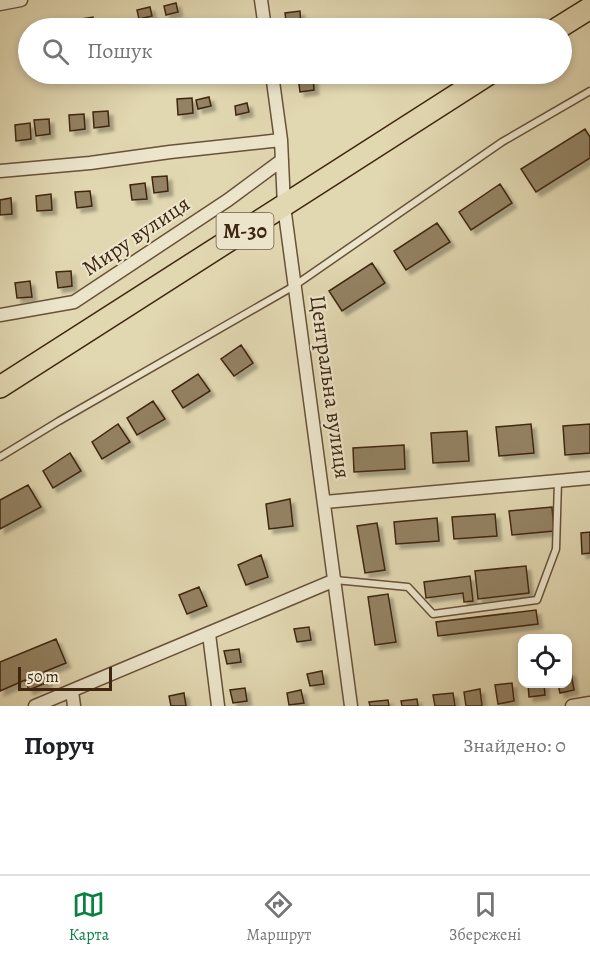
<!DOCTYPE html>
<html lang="uk">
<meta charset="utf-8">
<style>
body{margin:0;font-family:Alegreya,serif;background:#f2f2f2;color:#202124}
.controls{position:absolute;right:18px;bottom:18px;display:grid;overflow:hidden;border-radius:12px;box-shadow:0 3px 9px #0003}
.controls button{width:54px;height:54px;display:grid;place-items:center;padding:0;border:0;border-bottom:2px solid #e0e0e0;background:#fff;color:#202124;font:30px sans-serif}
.scale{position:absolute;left:18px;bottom:15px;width:94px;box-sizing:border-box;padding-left:6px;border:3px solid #3f2610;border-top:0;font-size:16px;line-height:21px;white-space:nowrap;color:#3f2610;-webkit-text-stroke:4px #ece5cc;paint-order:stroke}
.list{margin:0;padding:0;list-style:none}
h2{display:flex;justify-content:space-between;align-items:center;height:78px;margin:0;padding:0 24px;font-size:26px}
h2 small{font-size:20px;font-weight:400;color:#757577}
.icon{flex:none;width:33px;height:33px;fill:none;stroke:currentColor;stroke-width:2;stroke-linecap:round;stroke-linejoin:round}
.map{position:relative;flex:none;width:590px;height:706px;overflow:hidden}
.search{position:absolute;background:#fff;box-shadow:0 3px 9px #0003;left:18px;right:18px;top:18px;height:66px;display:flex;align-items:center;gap:15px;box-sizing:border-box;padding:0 21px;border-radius:33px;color:#757577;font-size:22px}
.sheet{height:168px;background:#fff}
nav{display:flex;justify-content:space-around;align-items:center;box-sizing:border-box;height:84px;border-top:2px solid #e0e0e0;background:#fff;font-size:16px;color:#757577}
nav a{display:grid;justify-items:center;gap:3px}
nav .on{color:#0b8043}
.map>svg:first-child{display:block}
.building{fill:#938264;stroke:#3f2610;stroke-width:1.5;filter:url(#shadow)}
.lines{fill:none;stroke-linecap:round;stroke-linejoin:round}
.lane-casing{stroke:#685238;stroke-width:9}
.street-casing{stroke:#685238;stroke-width:15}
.highway-casing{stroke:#3f2610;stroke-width:24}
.lane{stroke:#ece5cc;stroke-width:6}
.street{stroke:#ece5cc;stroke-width:12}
.highway{stroke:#e1d7b1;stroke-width:21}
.labels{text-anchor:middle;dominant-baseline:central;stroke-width:4.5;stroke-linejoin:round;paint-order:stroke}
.shield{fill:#ece5cc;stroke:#735f48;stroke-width:1.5}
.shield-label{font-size:21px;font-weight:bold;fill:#3f2610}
.street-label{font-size:22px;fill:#3f2610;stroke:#ece5cc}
</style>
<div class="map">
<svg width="590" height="706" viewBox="0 0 590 706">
<defs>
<filter id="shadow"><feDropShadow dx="4.5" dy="4.5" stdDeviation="1.5" flood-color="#0004"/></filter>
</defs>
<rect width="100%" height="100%" fill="#e1d7b1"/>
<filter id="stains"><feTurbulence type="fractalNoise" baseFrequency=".00333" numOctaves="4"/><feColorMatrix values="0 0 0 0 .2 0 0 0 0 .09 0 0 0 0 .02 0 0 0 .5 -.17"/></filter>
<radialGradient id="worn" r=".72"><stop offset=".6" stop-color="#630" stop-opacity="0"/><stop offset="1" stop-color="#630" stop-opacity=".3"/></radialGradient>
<!-- building -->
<path class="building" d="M176 3 178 12 166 15 164 6Z
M150 7 152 16 139 19 137 10Z
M300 11 301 27 287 28 285 13Z
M93 17 94 26 82 28 80 19Z
M313 75 314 90 300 92 298 76Z
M209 97 211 106 198 109 196 100Z
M192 98 193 113 178 115 177 99Z
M247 103 249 112 236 115 235 106Z
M108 111 109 126 94 128 93 112Z
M84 114 85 129 70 131 69 115Z
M49 119 50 134 36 136 34 120Z
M30 123 31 139 16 141 15 125Z
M585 129 590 137V158L536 192 521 169Z
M167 176 168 191 154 193 152 177Z
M145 183 147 199 132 200 130 185Z
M500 184 512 203 471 230 459 212Z
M90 191 92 206 77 208 75 192Z
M51 194 52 210 37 211 36 196Z
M11 198 12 214 0 215V200Z
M437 223 450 242 406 270 394 251Z
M372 263 385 283 342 311 329 291Z
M71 271 72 286 58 288 56 272Z
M30 281 32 297 17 298 15 283Z
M241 345 253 363 234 376 221 359Z
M198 374 210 391 183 408 172 391Z
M153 401 165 419 137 435 127 418Z
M118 424 130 442 102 459 92 442Z
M531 424 534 453 499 456 496 427Z
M590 424V453L565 455 563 426Z
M467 431 469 461 433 463 431 433Z
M404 445 405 469 354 472 353 448Z
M70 453 81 471 53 488 43 471Z
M28 485 41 507 0 529V500Z
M290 499 293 526 269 529 266 504Z
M552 507 554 531 512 535 509 511Z
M495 514 497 536 454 539 452 517Z
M437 518 439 541 396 544 394 522Z
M377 523 385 570 365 573 357 526Z
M590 532V553L582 554 581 533Z
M261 555 268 577 246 585 238 565Z
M526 566 529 593 478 599 475 571Z
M470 576 473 601 464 602 463 593 426 598 424 582Z
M199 587 207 606 187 614 179 595Z
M388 594 396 642 375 645 368 597Z
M536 610 538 624 438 636 436 622Z
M309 627 311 640 297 642 294 629Z
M56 639 66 663 44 672 48 682 29 690 25 680 0 691V662Z
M239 649 241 662 227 664 224 651Z
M322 671 324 684 310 686 307 674Z
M568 672H571L574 690 560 693 558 684H568Z
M512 683 514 701 498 704 495 685Z
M528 684H544L545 695 529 697Z
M245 688 247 701 233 703 230 690Z
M480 689 482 706H466L464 692Z
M301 690 304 703 289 705 287 693Z
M184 693 186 706H171L169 696Z
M453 693 455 706H435L433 695Z
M417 699 418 706H402L401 701Z
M388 700 389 706H370L369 702Z"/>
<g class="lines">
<!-- lane casing -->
<g class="lane-casing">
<path id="lane" d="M0 457 59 421 294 286 502 142 590 91
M335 580 408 587 433 614 537 600 556 549 558 481"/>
</g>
<!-- street casing -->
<g class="street-casing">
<path id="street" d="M261 0 265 28
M0 4 21 0
M272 74 281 140 284 206 351 706
M0 171 90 163 170 152 281 140
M0 315 74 302 228 200 282 160
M325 502 590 478
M209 634 218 706
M72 691 74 706
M35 706 335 580
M572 706 590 703"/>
</g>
<!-- highway casing -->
<g class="highway-casing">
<path id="highway" d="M558 28 590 8
M0 387 489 74"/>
</g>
<!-- lane -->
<use href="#lane" class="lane"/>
<!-- street -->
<use href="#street" class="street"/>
<!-- highway -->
<use href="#highway" class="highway"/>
</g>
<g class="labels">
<!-- shield labels -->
<rect class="shield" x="216.5" y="213" width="57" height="36" rx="4.5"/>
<g class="shield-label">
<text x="245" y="231">М-30</text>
</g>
<!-- street labels -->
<g class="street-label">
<text transform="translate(136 236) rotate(-34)">Миру вулиця</text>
<text transform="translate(330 387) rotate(82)">Центральна вулиця</text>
</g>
</g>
<rect width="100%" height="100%" filter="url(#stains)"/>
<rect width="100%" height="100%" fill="url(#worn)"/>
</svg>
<div class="controls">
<button><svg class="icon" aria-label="locate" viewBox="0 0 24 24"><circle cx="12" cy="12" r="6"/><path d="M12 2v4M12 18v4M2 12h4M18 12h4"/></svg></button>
</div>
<div class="scale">50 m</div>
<div class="search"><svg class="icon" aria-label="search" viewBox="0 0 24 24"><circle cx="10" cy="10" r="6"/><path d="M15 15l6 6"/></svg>Пошук</div>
</div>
<section class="sheet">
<h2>Поруч<small>Знайдено: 0</small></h2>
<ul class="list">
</ul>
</section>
<nav>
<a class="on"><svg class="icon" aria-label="map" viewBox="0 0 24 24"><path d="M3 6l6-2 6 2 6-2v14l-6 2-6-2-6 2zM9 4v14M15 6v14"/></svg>Карта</a>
<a><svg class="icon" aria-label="directions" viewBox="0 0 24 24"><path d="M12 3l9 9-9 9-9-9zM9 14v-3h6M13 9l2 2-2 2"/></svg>Маршрут</a>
<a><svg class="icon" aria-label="saved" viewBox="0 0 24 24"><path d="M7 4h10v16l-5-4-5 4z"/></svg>Збережені</a>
</nav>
